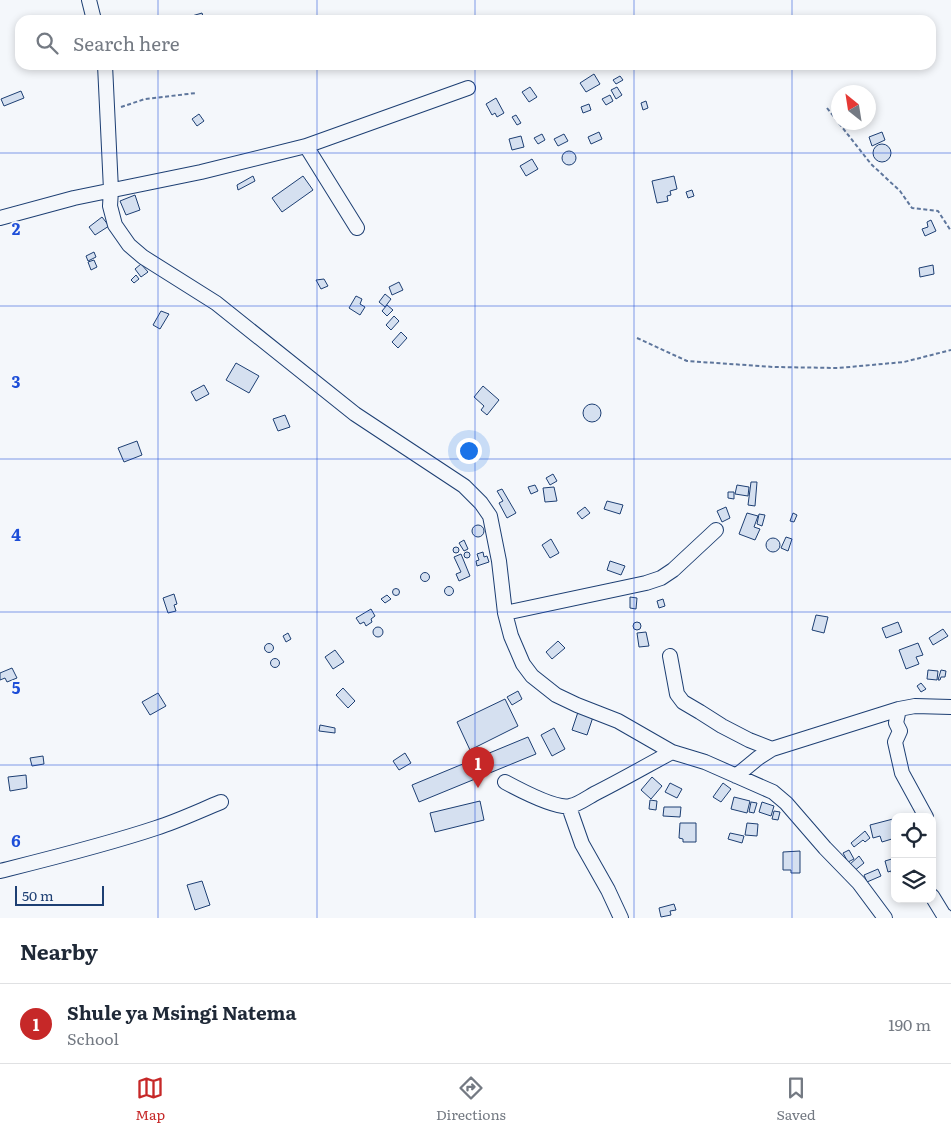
<!DOCTYPE html>
<style>
body{margin:0;font-family:Literata,serif;background:#f2f2f3;color:#1f2937}
.controls{position:absolute;right:15px;bottom:15px;display:grid;overflow:hidden;border-radius:10px;box-shadow:0 2px 8px #0003}
.controls button{width:45px;height:45px;display:grid;place-items:center;padding:0;border:0;border-bottom:1px solid #e0e1e3;background:#fff;color:#1f2937;font:25px sans-serif}
.compass{position:absolute;left:831px;top:85px;width:45px;height:45px;border-radius:50%;background:#fff;box-shadow:0 2px 8px #0003;rotate:330deg}
.scale{position:absolute;left:15px;bottom:12px;width:89px;box-sizing:border-box;padding-left:5px;border:2px solid #1d3f73;border-top:0;font-size:14px;line-height:18px;white-space:nowrap;color:#1d3f73;-webkit-text-stroke:4px #f4f7fb;paint-order:stroke}
.you{position:absolute;left:468px;top:450px;width:18px;height:18px;margin:-12px;border:4px solid #fff;border-radius:50%;background:#1a73e8;box-shadow:0 0 0 8px #1a73e833}
.badge{display:grid;place-items:center;width:32px;height:32px;border-radius:50%;background:#c62828;color:#fff;font-size:16px;font-weight:700}
.pin{position:absolute;translate:-50% -41px;filter:drop-shadow(0 1px 2px #0008)}
.pin::after{content:'';position:absolute;top:26px;width:18px;height:15px;background:inherit;clip-path:polygon(0 0,100% 0,50% 100%)}
.list{margin:0;padding:0;list-style:none}
h2{display:flex;justify-content:space-between;align-items:center;height:65px;margin:0;padding:0 20px;font-size:21px}
h2 small{font-size:16px;font-weight:400;color:#747a83}
.list li{display:grid;grid-template-columns:32px 1fr auto;gap:15px;align-items:center;box-sizing:border-box;height:80px;padding:0 20px;border-top:1px solid #e0e1e3}
.list b{display:block;font-size:19px;white-space:nowrap}
.list p{margin:0;font-size:16px;white-space:nowrap;color:#747a83}
.list em{font-size:16px;font-style:normal;color:#747a83}
.icon{flex:none;width:28px;height:28px;fill:none;stroke:currentColor;stroke-width:2;stroke-linecap:round;stroke-linejoin:round}
.map{position:relative;flex:none;width:951px;height:918px;overflow:hidden}
.search{position:absolute;background:#fff;box-shadow:0 2px 8px #0003;left:15px;right:15px;top:15px;height:55px;display:flex;align-items:center;gap:12px;box-sizing:border-box;padding:0 18px;border-radius:15px;color:#747a83;font-size:19px}
.sheet{height:145px;background:#fff}
nav{display:flex;justify-content:space-around;align-items:center;box-sizing:border-box;height:70px;border-top:1px solid #e0e1e3;background:#fff;font-size:14px;color:#747a83}
nav a{display:grid;justify-items:center;gap:2px}
nav .on{color:#c62828}
.map>svg:first-child{display:block}
.building{fill:#d5e0f0;stroke:#1d3f73}
.lines{fill:none;stroke-linecap:round;stroke-linejoin:round}
.minor-casing{stroke:#1d3f73;stroke-width:16}
.path{stroke:#5e769c;stroke-width:2;stroke-dasharray:4 2.5;stroke-linecap:butt}
.minor{stroke:#f4f7fb;stroke-width:14}
.grid{fill:none;stroke:#1d4ed8;stroke-width:1;stroke-opacity:0.55}
.grid-label{font-size:16px;text-anchor:middle;font-weight:bold;fill:#1d4ed8;stroke:#f4f7fb;stroke-width:4;stroke-linejoin:round;paint-order:stroke}
</style>
<div class="map">
<svg width="951" height="918" viewBox="0 0 951 918">
<rect width="100%" height="100%" fill="#f4f7fb"/>
<!-- building -->
<path class="building" d="M202 13 204 20H185V18Z
M179 16 180 20H172V17Z
M594 74 600 84 586 92 580 83Z
M620 76 623 80 616 84 613 80Z
M530 87 537 97 529 102 522 92Z
M617 87 622 95 616 99 611 90Z
M21 91 24 98 4 106 1 99Z
M610 95 613 101 606 105 602 99Z
M496 98 504 113 497 117 495 113 492 115 486 104Z
M646 101 648 108 643 110 641 103Z
M589 104 591 110 583 113 581 107Z
M199 114 204 121 197 126 192 119Z
M516 115 521 123 517 125 512 117Z
M599 132 602 139 591 144 588 137Z
M882 132 885 140 872 146 869 137Z
M542 134 545 140 538 144 534 138Z
M564 134 568 141 558 146 554 139Z
M521 136 524 147 512 150 509 139Z
M873 153a9 9 0 1 1 18 0a9 9 0 1 1-18 0Z
M562 158a7 7 0 1 1 14 0a7 7 0 1 1-14 0Z
M532 159 538 169 526 176 520 166Z
M253 176 255 181 238 190 237 185Z
M303 176 313 190 282 212 272 198Z
M674 176 677 189 670 191 671 195 667 196 668 201 657 203 652 181Z
M692 190 694 196 688 198 686 192Z
M135 195 140 210 126 215 120 201Z
M102 217 109 226 95 235 89 227Z
M931 220 936 231 925 236 922 229 928 227 927 222Z
M94 252 96 257 88 261 86 256Z
M94 260 97 267 91 270 88 262Z
M141 264 148 272 141 277 135 269Z
M933 265 934 274 920 277 919 268Z
M136 275 139 279 134 283 131 280Z
M324 279 328 286 321 289 316 280Z
M399 282 403 290 392 295 389 287Z
M385 294 391 299 385 307 379 302Z
M356 296 362 299 360 304 365 307 360 315 349 308Z
M387 305 393 310 387 316 382 311Z
M161 311 169 314 160 329 153 325Z
M394 316 399 321 391 330 386 325Z
M401 332 407 338 398 348 392 342Z
M236 363 259 376 249 393 226 380Z
M204 385 209 394 196 401 191 392Z
M483 386 499 400 487 415 481 410 484 406 474 397Z
M583 413a9 9 0 1 1 18 0a9 9 0 1 1-18 0Z
M285 415 290 427 278 431 273 419Z
M137 441 142 455 124 462 118 448Z
M553 474 557 481 550 485 546 478Z
M751 482H757L755 506 748 505Z
M535 485 538 491 531 494 528 487Z
M737 485 749 487 748 496 735 494Z
M554 487 557 501 545 502 543 488Z
M502 489 516 513 507 518 499 503 503 501 497 491Z
M728 492H734V499L728 498Z
M607 501 623 505 620 514 604 509Z
M585 507 590 513 582 519 577 513Z
M726 507 730 518 722 522 717 511Z
M747 513 758 516 754 527 760 529 755 540 739 534Z
M793 513 797 515 794 522 790 521Z
M759 514 765 515 762 526 757 524Z
M472 531a6 6 0 1 1 12 0a6 6 0 1 1-12 0Z
M786 537 792 539 788 551 781 548Z
M766 545a7 7 0 1 1 14 0a7 7 0 1 1-14 0Z
M551 539 559 553 550 558 542 545Z
M464 540 468 549 464 551 459 543Z
M453 550a3 3 0 1 1 6 0a3 3 0 1 1-6 0Z
M464 555a3 3 0 1 1 6 0a3 3 0 1 1-6 0Z
M483 552 484 557 487 556 489 562 477 566 476 561 479 560 477 554Z
M461 554 470 576 459 581 456 574 461 572 454 557Z
M610 561 625 566 621 575 607 570Z
M420.5 577a4.5 4.5 0 1 1 9 0a4.5 4.5 0 1 1-9 0Z
M444.5 591a4.5 4.5 0 1 1 9 0a4.5 4.5 0 1 1-9 0Z
M392.5 592a3.5 3.5 0 1 1 7 0a3.5 3.5 0 1 1-7 0Z
M174 594 177 604 174 605 176 611 168 613 163 598Z
M387 595 391 599 385 603 381 599Z
M630 597 637 598 636 609 630 608Z
M663 599 665 606 659 608 657 601Z
M371 609 375 616 371 619 372 622 366 626 364 622 360 624 356 618Z
M816 615 828 617 824 633 812 630Z
M633 626a4 4 0 1 1 8 0a4 4 0 1 1-8 0Z
M898 622 902 632 886 638 882 628Z
M373 632a5 5 0 1 1 10 0a5 5 0 1 1-10 0Z
M943 629 948 636 933 645 929 638Z
M646 632 649 646 639 647 637 633Z
M288 633 291 639 286 642 283 636Z
M558 641 565 648 552 659 546 652Z
M918 643 923 655 916 657 919 664 906 669 899 650Z
M264.5 648a4.5 4.5 0 1 1 9 0a4.5 4.5 0 1 1-9 0Z
M335 650 344 662 333 669 325 657Z
M270.5 663a4.5 4.5 0 1 1 9 0a4.5 4.5 0 1 1-9 0Z
M12 668 17 678 7 682 5 678 0 680V673Z
M928 670 938 671 937 680 927 679Z
M941 670 946 671 945 677H941L940 680H938Z
M921 683 926 689 921 692 917 686Z
M343 688 355 701 348 708 336 695Z
M518 691 522 699 512 705 507 697Z
M158 693 166 706 150 715 142 702Z
M505 699 518 726 470 750 457 722Z
M578 712 593 717 587 735 572 730Z
M320 725 335 728V733L319 731Z
M554 728 565 749 552 756 541 735Z
M528 737 536 754 419 802 412 785Z
M405 753 411 763 399 770 393 761Z
M43 756 44 764 32 766 30 758Z
M26 775 27 788 10 791 8 777Z
M652 777 662 786 651 799 641 790Z
M670 783 682 789 677 798 665 792Z
M723 783 731 789 721 802 713 797Z
M734 797 750 801 747 813 731 809Z
M650 800 657 801 656 810 649 809Z
M480 801 484 820 435 832 430 813Z
M751 802 757 803 754 813 749 812Z
M762 802 774 806 771 816 759 812Z
M664 807H681L680 817 663 816Z
M774 811 780 812 778 820 772 819Z
M893 819 895 827V834H894L895 838 882 842 880 836 873 838 870 825Z
M680 823H696V842H683V839L679 838Z
M747 823 758 824 757 836 745 835Z
M865 831 870 838 865 842 863 840 854 847 851 843Z
M730 833 744 836 742 843 728 839Z
M849 850 854 859 848 862 843 853Z
M800 851V873H791V870H783V852Z
M859 856 864 863 854 871 849 865Z
M895 858V883H894L891 871 888 872 885 861Z
M878 869 881 876 867 882 864 875Z
M202 881 210 905 195 910 187 885Z
M674 904 676 910 670 911 671 915 661 917 659 908Z"/>
<g class="lines">
<!-- minor casing -->
<g class="minor-casing">
<path id="minor" d="M89 0 94 20
M105 65 111 190 110 206 115 225 129 245 143 257 216 303 355 414 464 486 481 503 490 516 499 561 505 613 511 636 523 664 532 676 556 695 577 705 618 721 672 752 705 762 773 792 786 803 825 848 859 883 885 918
M306 146 357 228
M0 218 74 198 201 172 306 146 468 88
M505 613 646 583 661 578 673 570 716 530
M670 656 677 694 683 702 700 712 722 726 749 740 772 749
M899 709 896 723 900 731 895 742 902 773 926 817
M736 776 758 758 772 749 899 709 915 706 951 707
M505 782C518 789 556 809 570 806 577 805 587 798 594 794 620 781 646 766 672 752
M569 807 582 844 608 890 621 918
M0 871C52 858 105 845 156 828 178 821 199 811 221 802
M932 896 943 914 948 918"/>
</g>
<!-- path -->
<path class="path" d="M121 107 145 99 196 93
M827 108 871 164 900 191 912 208 938 211 951 231
M637 338 687 361 774 367 838 368 904 362 951 350"/>
<!-- minor -->
<use href="#minor" class="minor"/>
</g>
<!-- grid -->
<path class="grid" d="M158 0V20M317 0V20M475 0V20M634 0V20M792 0V20M158 65V918M317 65V918M475 65V918M634 65V918M792 65V918M0 153H951M0 306H951M0 459H951M0 612H951M0 765H951"/>
<g class="grid-label">
<text x="16" y="235">2</text>
<text x="16" y="388">3</text>
<text x="16" y="541">4</text>
<text x="16" y="694">5</text>
<text x="16" y="847">6</text>
</g>
</svg>
<div class="controls">
<button><svg class="icon" aria-label="locate" viewBox="0 0 24 24"><circle cx="12" cy="12" r="6"/><path d="M12 2v4M12 18v4M2 12h4M18 12h4"/></svg></button>
<button><svg class="icon" aria-label="layers" viewBox="0 0 24 24"><path d="M12 4l9 5-9 5-9-5zM3 14l9 5 9-5"/></svg></button>
</div>
<svg class="compass" viewBox="-18 -18 36 36"><path d="M0-13l5 13h-10z" fill="#e53935"/><path d="M0 13l5-13h-10z" fill="#747a83"/></svg>
<div class="scale">50 m</div>
<div class="you"></div>
<div class="pin badge" style="left:478px;top:788px">1</div>
<div class="search"><svg class="icon" aria-label="search" viewBox="0 0 24 24"><circle cx="10" cy="10" r="6"/><path d="M15 15l6 6"/></svg>Search here</div>
</div>
<section class="sheet">
<h2>Nearby<small></small></h2>
<ul class="list">
<li><span class="badge">1</span><div><b>Shule ya Msingi Natema</b><p>School</p></div><em>190 m</em></li>
</ul>
</section>
<nav>
<a class="on"><svg class="icon" aria-label="map" viewBox="0 0 24 24"><path d="M3 6l6-2 6 2 6-2v14l-6 2-6-2-6 2zM9 4v14M15 6v14"/></svg>Map</a>
<a><svg class="icon" aria-label="directions" viewBox="0 0 24 24"><path d="M12 3l9 9-9 9-9-9zM9 14v-3h6M13 9l2 2-2 2"/></svg>Directions</a>
<a><svg class="icon" aria-label="saved" viewBox="0 0 24 24"><path d="M7 4h10v16l-5-4-5 4z"/></svg>Saved</a>
</nav>
